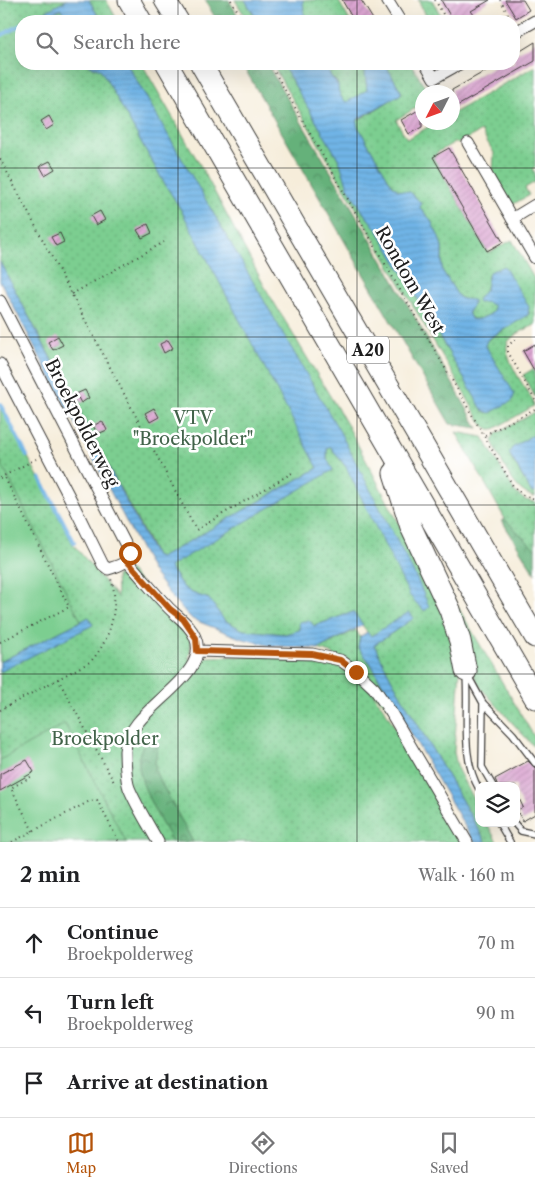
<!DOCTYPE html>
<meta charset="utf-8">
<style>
body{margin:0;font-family:"Libre Caslon Text",serif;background:#f2f2f2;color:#202124}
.controls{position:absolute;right:15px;bottom:15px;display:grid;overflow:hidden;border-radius:10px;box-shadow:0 5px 20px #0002}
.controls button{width:45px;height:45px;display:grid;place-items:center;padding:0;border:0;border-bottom:1px solid #e0e0e0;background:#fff;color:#202124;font:25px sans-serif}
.compass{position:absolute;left:415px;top:85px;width:45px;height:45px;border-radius:50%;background:#fff;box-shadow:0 5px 20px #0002;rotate:228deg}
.stop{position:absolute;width:15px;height:15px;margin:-11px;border:4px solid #b45309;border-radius:50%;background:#fff}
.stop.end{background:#b45309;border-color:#fff;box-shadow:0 1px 5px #0008}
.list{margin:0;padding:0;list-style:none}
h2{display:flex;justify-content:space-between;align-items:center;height:65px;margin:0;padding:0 20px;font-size:21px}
h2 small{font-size:16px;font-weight:400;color:#757577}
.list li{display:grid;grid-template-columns:32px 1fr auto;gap:15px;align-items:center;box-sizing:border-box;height:70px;padding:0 20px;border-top:1px solid #e0e0e0}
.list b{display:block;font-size:19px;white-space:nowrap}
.list p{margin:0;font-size:16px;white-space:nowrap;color:#757577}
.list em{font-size:16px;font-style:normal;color:#757577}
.icon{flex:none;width:28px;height:28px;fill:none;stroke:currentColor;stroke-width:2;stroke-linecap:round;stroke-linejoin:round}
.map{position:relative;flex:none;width:535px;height:842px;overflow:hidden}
.search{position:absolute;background:#fff;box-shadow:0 5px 20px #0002;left:15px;right:15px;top:15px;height:55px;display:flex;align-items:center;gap:12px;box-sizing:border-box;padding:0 18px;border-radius:20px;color:#757577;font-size:19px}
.sheet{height:275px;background:#fff}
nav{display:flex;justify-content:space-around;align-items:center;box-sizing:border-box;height:70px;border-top:1px solid #e0e0e0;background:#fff;font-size:14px;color:#757577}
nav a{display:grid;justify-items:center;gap:2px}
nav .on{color:#b45309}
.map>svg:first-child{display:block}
.green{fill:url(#green-dots);stroke:#4c7556}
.forest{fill:url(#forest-crowns);stroke:#40664b}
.pitch{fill:#7cce90;stroke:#4c7556}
.water{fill:url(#water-rules);stroke:#466881}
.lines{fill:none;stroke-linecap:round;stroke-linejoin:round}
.stream{stroke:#70b4e6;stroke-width:4}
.building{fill:url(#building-hatch)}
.service-casing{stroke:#3d3b38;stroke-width:8}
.minor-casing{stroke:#3d3b38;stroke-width:13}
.motorway-casing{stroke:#3d3b38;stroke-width:23}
.path{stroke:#3d3b38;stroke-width:2;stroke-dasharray:1 4;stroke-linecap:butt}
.service{stroke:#fff;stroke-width:5.5}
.minor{stroke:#fff;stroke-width:11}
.motorway{stroke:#fff;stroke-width:21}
.route{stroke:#b45309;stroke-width:6}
.grid{fill:none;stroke:#1c1c1c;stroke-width:1;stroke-opacity:0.55}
.labels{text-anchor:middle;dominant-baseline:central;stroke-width:5;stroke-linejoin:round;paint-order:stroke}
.shield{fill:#fff;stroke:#606060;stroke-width:1}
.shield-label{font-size:16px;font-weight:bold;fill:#1c1c1c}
.street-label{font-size:18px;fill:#1c1c1c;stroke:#fff}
.park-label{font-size:18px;fill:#42634a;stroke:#fff}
</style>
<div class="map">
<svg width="535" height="842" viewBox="0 0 535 842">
<defs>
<pattern id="green-dots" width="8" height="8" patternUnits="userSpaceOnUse" patternTransform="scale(1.25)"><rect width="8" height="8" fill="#7cce90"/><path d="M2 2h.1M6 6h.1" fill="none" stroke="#6bb07c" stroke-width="1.8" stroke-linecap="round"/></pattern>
<pattern id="forest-crowns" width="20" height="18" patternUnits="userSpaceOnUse" patternTransform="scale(1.25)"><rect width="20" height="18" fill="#65b17a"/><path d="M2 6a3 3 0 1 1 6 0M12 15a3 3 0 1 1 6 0" fill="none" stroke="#528f63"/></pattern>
<pattern id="water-rules" width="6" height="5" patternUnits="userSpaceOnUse" patternTransform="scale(1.25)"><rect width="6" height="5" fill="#70b4e6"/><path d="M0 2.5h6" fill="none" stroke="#609ac5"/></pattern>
<pattern id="building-hatch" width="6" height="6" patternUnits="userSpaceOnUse" patternTransform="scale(1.25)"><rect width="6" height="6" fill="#dca6d2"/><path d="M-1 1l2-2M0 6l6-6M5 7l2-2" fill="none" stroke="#bc8eb4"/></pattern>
</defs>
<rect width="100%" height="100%" fill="#fff"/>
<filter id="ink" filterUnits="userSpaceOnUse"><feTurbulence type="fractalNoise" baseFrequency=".02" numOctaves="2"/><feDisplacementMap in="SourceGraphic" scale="10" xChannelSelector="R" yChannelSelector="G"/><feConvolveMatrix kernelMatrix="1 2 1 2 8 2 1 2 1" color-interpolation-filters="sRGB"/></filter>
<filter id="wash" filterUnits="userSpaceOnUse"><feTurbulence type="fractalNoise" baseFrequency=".0096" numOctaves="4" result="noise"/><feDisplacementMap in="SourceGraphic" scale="20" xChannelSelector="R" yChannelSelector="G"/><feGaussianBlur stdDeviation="1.12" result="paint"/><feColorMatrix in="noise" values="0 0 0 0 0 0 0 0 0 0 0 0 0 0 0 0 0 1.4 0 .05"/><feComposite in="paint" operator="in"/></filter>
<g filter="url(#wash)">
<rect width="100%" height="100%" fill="#f6edda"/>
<!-- green -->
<path class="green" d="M0 0H67L39 15 40 16 61 9 68 21H21V64H88L93 68H99L101 70 163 181 180 208 317 464 318 468 160 558 155 556 151 546 0 262Z
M89 0H106L118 21H101Z
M235 0H245L258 21H248Z
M303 0H338L350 21H310L304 14Z
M418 0H432L444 21H429Z
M127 64H142L203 170 266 289 348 426 437 596 460 671 454 752 458 770 479 810V823H487L497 842H486L392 680 374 645 414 618 370 636 353 612 314 626 300 622V630L285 634 243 630 224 620 209 599 192 593 183 587 169 566 332 470 327 459V449L330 446 346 467 354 459Z
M272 64H282L339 160 348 187 363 212 378 231 483 411 487 413 513 393 485 345 486 341 528 315 530 313 488 275C488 287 483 292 480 303 485 301 490 302 494 306L493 312C486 317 476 323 469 316V310L473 305 458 296 442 270V247L430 219 420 208 421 204 412 195 396 189 392 185 357 125V121L401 94V91L385 64H411L428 92H422V104L396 120 407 139 435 123 452 122 453 113 535 66V167L532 169 535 173V182L525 188 529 195 512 205 493 173 494 153 481 131 457 144 455 142 436 153 437 154 433 157 488 253 512 240 535 280V325C527 329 513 334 508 342 501 354 526 389 533 400L534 406 494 429H488L482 424Z
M325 64H364L367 90 349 102 344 101 338 91 337 82 330 75Z
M535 368V397L523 375Z
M0 403 73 544 117 597 116 576 124 571H130L189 635 191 645 189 659 202 661 206 657C242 656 305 654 338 666 374 679 397 733 415 763 431 789 446 816 462 842H0Z
M535 412V436L510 456 532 493 535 492V497C513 493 501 459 492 441L496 434Z
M456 432 483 437 515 492 525 500 535 502V549L505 519Z
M445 585 535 738V748L479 686 472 670Z
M356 630 360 637 358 647 371 664 400 718 331 653 318 649Z"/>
<!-- forest -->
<path class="forest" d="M205 0H229L241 21H217Z
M242 64H267L363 226 478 428 450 424Z
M505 519 535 549V574L502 521Z
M148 741H152L158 745 155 763 156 773 193 842H172C161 821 121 760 148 741Z"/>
<!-- pitch -->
<path class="pitch" d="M0 461 81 621 0 662Z
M65 724 126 842H0V760Z"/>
<!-- water -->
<path class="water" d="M67 0H89L101 21H68L61 9 42 18 39 16V15Z
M245 0H303L304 14 310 21H258Z
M88 64H127L340 432 418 581 429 607 425 611 419 606 410 596 346 467 330 446 327 449V459L333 470 169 567 183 587 192 593 209 599 224 620 243 630 285 634 300 630 299 622 309 620 314 626 353 612 363 625 318 649 267 645 240 638 192 619 173 599 152 571 0 281V262L155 556 160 558 318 468 180 208 163 181 101 70C97 66 92 69 88 64Z
M282 64H325L330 75 338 85C338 91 340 99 347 102L367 90 364 64H385L401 91V94L358 119 357 125 392 185 398 190 410 192 421 203 420 208 430 219 439 237 442 247V270L458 296 462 299 473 300V305L468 312 471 319C478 321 488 316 493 312L494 306 487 302 478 303 477 300 486 289 489 272 504 266 529 307 528 315 488 339 485 345 514 393V396L512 401 490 413 483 411 378 231 363 212 348 187 339 160Z
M531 436H535V492L532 493 509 453 512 448Z
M409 612 414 618 374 645 392 680 486 842H474L371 664 358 647 360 637 367 632 371 636Z
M89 617 93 625 0 672V662Z"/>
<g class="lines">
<!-- stream -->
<path class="stream" d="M30 21H31
M0 36 21 25
M0 404 27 456
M40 478 74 542"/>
</g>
<g id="blocks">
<!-- building -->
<path class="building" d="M342 0H361L374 21H354Z
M441 0H490L471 11 475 16 467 21H453Z
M505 0H523L529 10 516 18Z
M535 42V61L452 109V90L498 64H514V55Z
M422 108V127L409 134 401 120Z
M49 116 54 125 46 130 41 121Z
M449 148 503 242 487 251 433 157Z
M50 161 55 169 45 175 40 166Z
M100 211 105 220 96 225 91 216Z
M148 224 152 233 142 238 137 230Z
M60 233 64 242 56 246 51 237Z
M58 336 63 345 53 350 48 342Z
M168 340 173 348 164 353 160 344Z
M535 344V372L523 351Z
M85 390 89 398 81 403 76 394Z
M154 408 159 417 150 422 145 413Z
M102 421 107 430 98 434 93 426Z
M27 760 34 772 0 791V774Z
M528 761 535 768V814L523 821 517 811 523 807 516 792V786H498L495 779Z"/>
</g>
</g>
<g filter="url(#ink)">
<use href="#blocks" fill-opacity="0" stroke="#3d3b38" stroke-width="1"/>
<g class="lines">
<!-- service casing -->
<g class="service-casing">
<path id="service" d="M467 674 483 703 513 734 535 763
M466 676C469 714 460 756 479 789
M483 703 482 767 493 786
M499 823 510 842
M514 823 521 831 535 834"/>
</g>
<!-- minor casing -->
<g class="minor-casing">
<path id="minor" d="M387 0 400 21
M514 33 535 21
M426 64 434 78 459 64
M468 143 535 258
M512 219 535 205
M0 301 130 553C128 564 117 566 108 569L103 565 72 502 0 364
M127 561C141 576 153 592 167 606 177 617 189 623 195 637 213 678 127 708 125 751 125 759 126 780 129 788 137 807 148 824 158 842
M197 651 312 654 340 660 357 672 374 688 390 711 467 842"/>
</g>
<!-- motorway casing -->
<g class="motorway-casing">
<path id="motorway" d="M129 0 141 21
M165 0 178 21
M167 64 535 698
M201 64 535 637
M394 473 411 527 450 610 460 641 466 671"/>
</g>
<!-- path -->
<path class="path" d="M231 0 244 21
M435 0 447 21
M500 0 512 21
M270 64 513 486 523 495 535 499
M0 159 196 530 292 473
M72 294 164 242
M515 339 508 346V352L535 400
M485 435 535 409
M0 478 36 459
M0 642 69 607 4 476
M58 679 115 784
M0 710 90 662C110 642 120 606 111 579
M33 831 11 788 34 775
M12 842 90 801 97 800 119 842"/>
<!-- service -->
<use href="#service" class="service"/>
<!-- minor -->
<use href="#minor" class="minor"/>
<!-- motorway -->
<use href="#motorway" class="motorway"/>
</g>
</g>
<g class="lines" filter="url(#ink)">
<!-- route -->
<path class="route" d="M130 553 127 561 170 609 183 619 196 638 197 651 312 654 340 660 356 672"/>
</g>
<!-- grid -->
<path class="grid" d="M178 0V21M357 0V21M178 64V842M357 64V842M0 168H535M0 337H535M0 505H535M0 674H535"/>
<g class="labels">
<!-- shield labels -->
<rect class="shield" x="347" y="336.5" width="42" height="27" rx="4"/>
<g class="shield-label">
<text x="368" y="350">A20</text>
</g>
<!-- street labels -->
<g class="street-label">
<text transform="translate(410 280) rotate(60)">Rondom West</text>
<text transform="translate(82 423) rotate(63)">Broekpolderweg</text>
</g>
<!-- park labels -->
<g class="park-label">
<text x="193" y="418">VTV<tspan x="193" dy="21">"Broekpolder"</tspan></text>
<text x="105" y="739">Broekpolder</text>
</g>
</g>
</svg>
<div class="controls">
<button><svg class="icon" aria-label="layers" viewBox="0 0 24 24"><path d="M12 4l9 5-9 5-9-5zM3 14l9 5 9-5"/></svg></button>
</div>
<svg class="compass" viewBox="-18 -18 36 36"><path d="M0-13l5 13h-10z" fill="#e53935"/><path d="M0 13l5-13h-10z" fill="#757577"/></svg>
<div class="stop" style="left:130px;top:553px"></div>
<div class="stop end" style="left:356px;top:672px"></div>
<div class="search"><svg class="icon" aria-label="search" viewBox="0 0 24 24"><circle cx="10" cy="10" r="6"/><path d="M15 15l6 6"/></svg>Search here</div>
</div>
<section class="sheet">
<h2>2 min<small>Walk · 160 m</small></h2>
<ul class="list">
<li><svg class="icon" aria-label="ahead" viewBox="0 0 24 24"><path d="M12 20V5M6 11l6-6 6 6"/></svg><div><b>Continue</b><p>Broekpolderweg</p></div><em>70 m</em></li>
<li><svg class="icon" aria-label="left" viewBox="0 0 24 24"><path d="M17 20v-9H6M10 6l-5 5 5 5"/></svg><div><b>Turn left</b><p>Broekpolderweg</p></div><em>90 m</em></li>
<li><svg class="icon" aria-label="arrive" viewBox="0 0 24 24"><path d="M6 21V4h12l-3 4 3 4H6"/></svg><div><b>Arrive at destination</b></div></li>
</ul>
</section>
<nav>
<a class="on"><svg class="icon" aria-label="map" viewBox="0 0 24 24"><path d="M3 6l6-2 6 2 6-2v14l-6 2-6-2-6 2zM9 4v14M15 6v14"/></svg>Map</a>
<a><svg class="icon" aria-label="directions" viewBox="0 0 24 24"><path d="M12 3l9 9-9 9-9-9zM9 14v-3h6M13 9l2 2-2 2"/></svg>Directions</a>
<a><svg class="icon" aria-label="saved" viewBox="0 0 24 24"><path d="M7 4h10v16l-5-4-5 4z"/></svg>Saved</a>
</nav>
